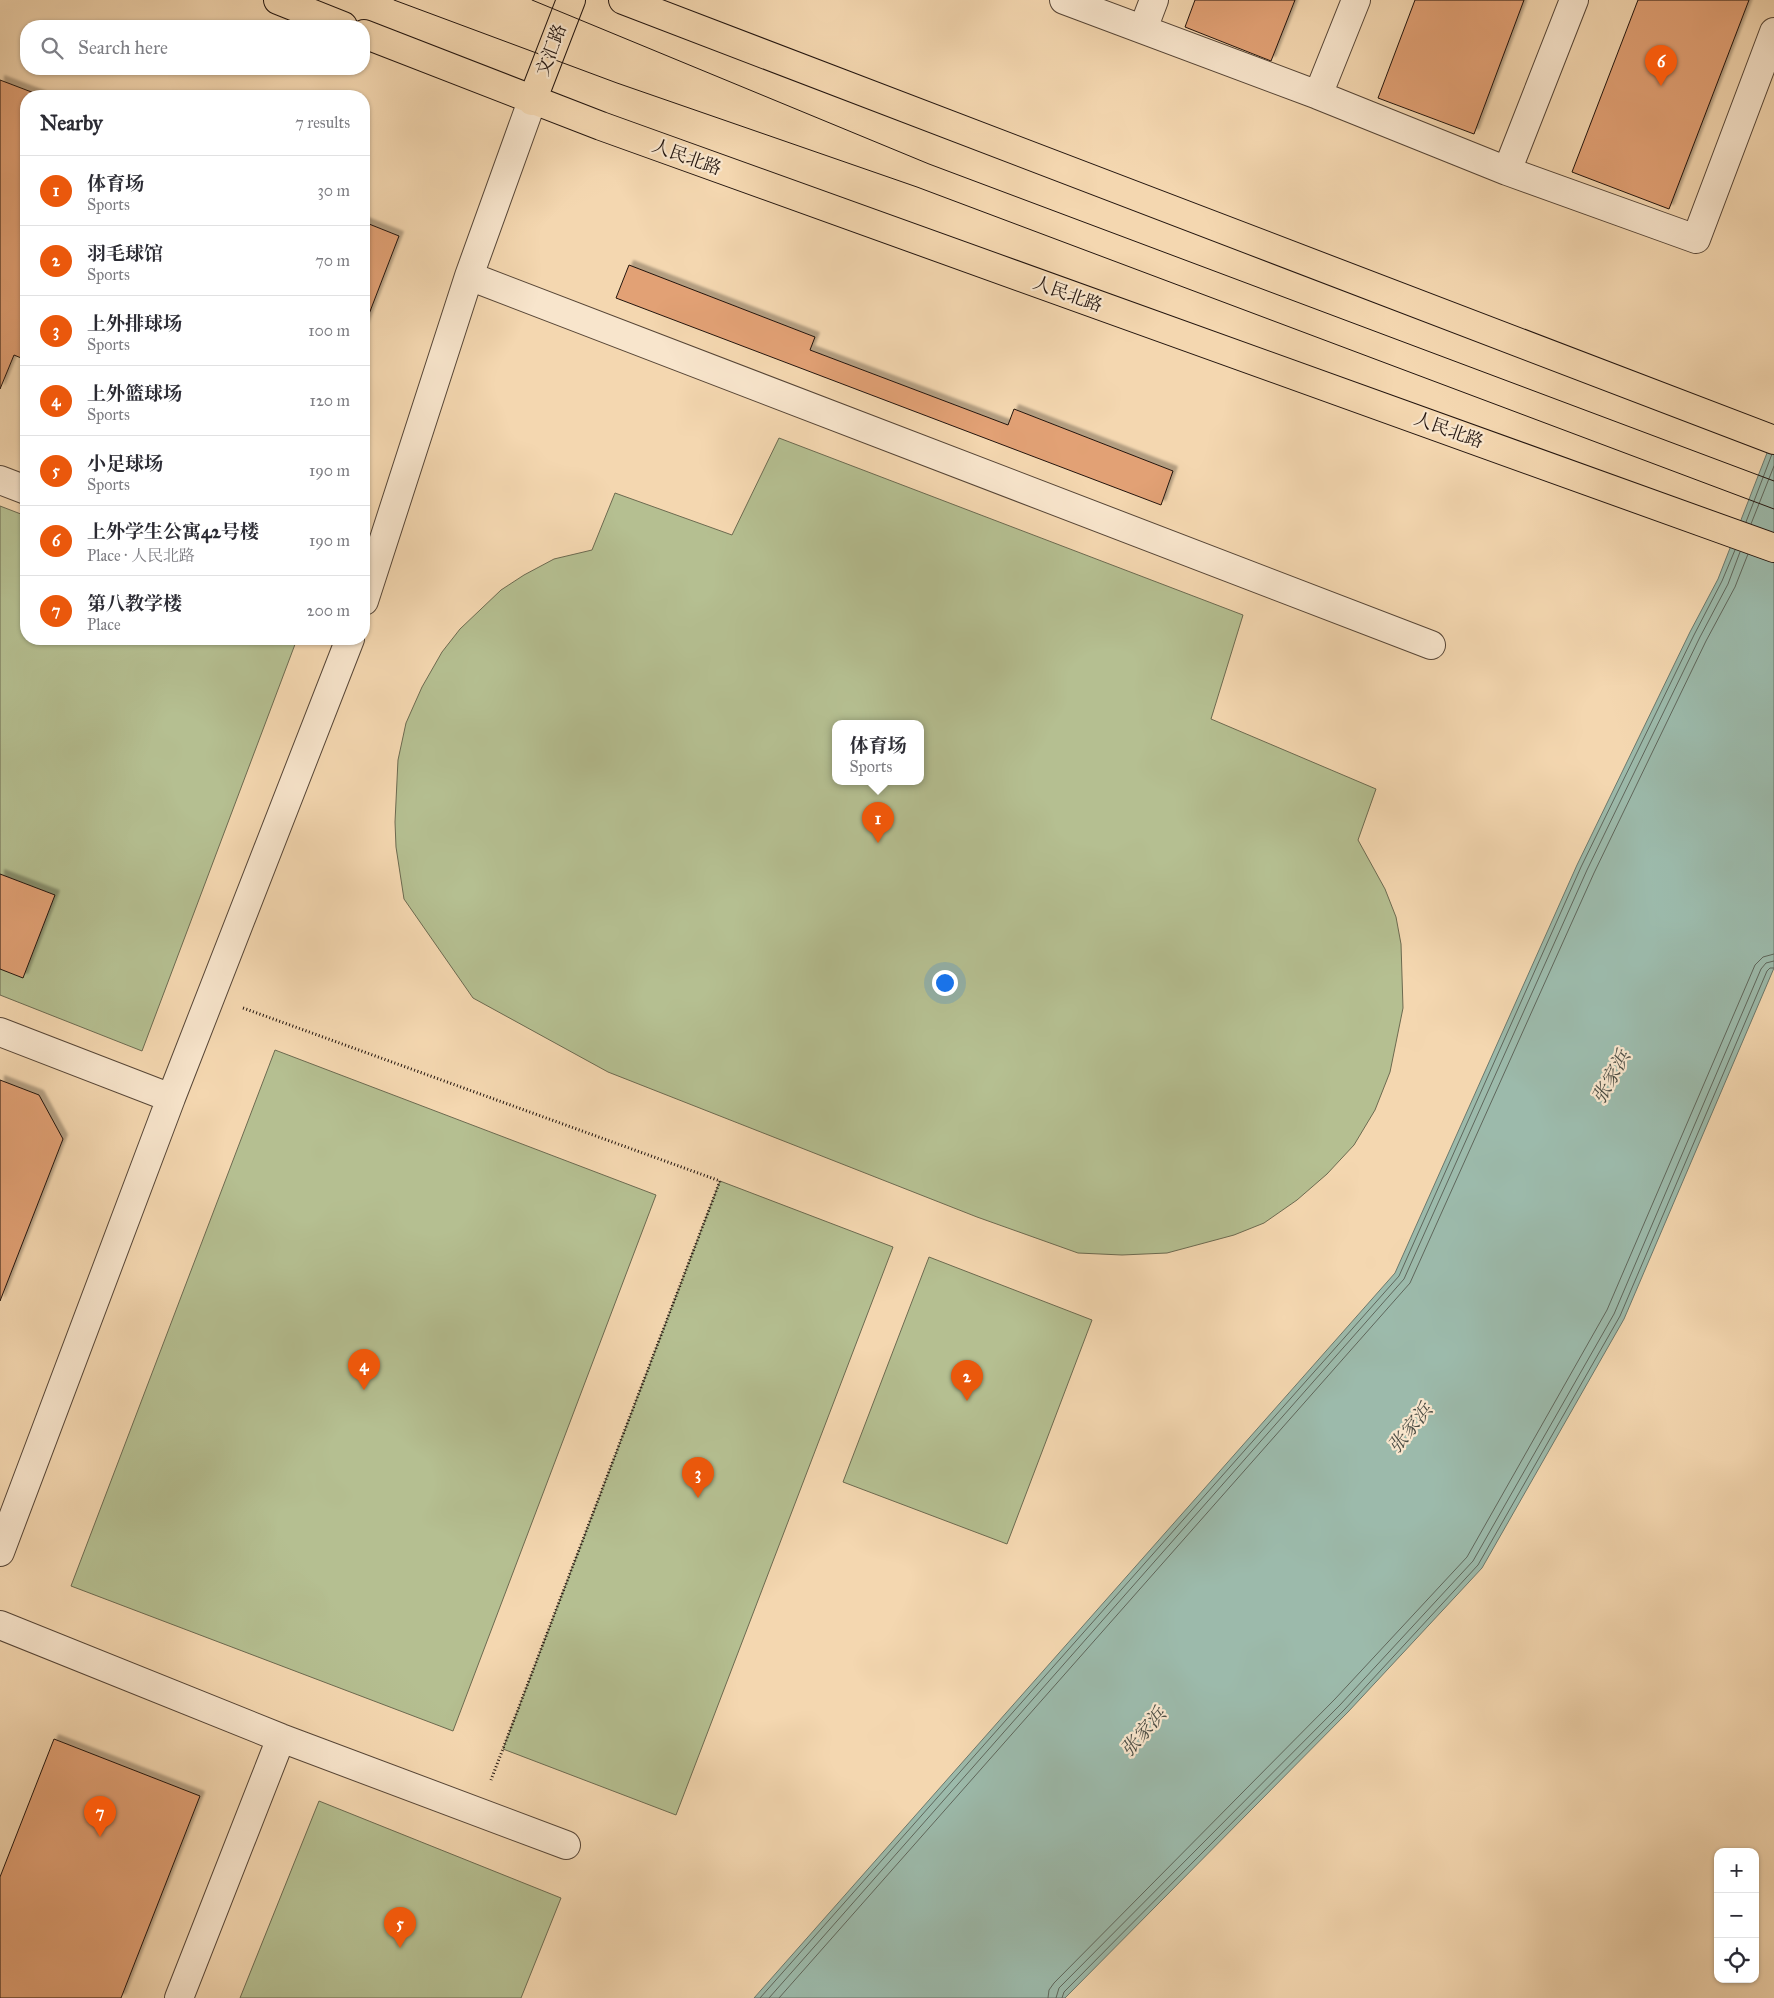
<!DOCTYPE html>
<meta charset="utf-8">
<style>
body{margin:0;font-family:"IM FELL Great Primer","Noto Serif SC",serif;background:#f7f7f7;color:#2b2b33}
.controls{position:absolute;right:15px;bottom:15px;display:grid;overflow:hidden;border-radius:10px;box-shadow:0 1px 4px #0004}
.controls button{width:45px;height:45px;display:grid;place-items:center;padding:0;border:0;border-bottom:1px solid #e1e1e2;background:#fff;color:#2b2b33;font:25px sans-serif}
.you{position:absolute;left:944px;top:982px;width:18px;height:18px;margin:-12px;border:4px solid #fff;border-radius:50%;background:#1a73e8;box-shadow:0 0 0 8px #1a73e833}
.badge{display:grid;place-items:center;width:32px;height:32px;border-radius:50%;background:#ea580c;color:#fff;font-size:16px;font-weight:700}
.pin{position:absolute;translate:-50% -41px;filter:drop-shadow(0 1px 2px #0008)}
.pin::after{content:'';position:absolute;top:26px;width:18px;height:15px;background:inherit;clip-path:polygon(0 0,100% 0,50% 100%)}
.popup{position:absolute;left:832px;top:720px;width:92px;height:65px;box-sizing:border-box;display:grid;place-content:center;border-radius:10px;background:#fff;filter:drop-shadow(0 1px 4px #0005);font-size:16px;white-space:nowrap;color:#7c7c81}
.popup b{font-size:19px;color:#2b2b33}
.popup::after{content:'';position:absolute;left:50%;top:100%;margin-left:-10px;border:10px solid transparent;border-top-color:#fff}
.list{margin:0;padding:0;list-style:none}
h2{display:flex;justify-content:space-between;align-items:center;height:65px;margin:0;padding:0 20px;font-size:21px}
h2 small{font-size:16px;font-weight:400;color:#7c7c81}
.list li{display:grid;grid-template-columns:32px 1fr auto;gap:15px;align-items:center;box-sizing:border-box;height:70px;padding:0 20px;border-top:1px solid #e1e1e2}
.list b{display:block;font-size:19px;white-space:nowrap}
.list p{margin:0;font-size:16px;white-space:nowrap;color:#7c7c81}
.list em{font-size:16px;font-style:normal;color:#7c7c81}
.icon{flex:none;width:28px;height:28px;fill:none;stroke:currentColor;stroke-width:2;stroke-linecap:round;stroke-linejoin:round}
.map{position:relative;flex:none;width:1774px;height:1998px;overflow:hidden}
.search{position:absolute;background:#fff;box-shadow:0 1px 4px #0004;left:20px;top:20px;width:350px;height:55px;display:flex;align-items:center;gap:12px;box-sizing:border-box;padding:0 18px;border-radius:20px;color:#7c7c81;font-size:19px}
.panel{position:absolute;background:#fff;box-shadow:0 1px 4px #0004;left:20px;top:90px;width:350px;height:555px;border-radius:20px}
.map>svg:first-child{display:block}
.green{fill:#b5bf91;stroke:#6c6a50;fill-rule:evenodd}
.water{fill:#9cbaab;stroke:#6b786c}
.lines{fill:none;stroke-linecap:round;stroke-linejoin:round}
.shore{stroke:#5f675c;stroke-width:1}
.building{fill:#e2a175;stroke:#22140e;filter:url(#shadow)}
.minor-casing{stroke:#564536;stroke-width:30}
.major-casing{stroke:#22140e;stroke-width:30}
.path{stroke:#22140e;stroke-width:3;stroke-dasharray:1 2.5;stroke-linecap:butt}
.minor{stroke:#f8e5cc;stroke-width:28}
.major{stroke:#f4d7b0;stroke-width:28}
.tram{stroke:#22140e;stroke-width:1}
.labels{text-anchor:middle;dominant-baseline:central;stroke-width:4.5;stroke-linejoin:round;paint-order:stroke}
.street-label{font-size:18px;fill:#22140e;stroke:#f8e5cc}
.water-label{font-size:19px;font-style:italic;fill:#4d4e45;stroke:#f8e5cc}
</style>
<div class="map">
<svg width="1774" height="1998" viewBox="0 0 1774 1998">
<defs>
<filter id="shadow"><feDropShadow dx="4.5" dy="-4.5" stdDeviation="1" flood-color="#0004"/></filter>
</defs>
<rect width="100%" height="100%" fill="#f4d7b0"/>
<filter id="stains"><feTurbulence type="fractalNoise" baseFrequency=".004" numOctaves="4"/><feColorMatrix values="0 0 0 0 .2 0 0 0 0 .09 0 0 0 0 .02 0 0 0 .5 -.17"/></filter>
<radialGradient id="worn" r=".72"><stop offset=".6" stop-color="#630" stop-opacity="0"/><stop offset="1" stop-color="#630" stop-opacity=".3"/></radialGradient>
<!-- green -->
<path class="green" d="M779 438 1243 615 1211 719 1376 789 1358 840 1385 889 1396 917 1401 944 1403 1008 1390 1072 1375 1110 1354 1145 1327 1174 1297 1200 1264 1223 1234 1235 1167 1253 1122 1255 1078 1253 977 1217 608 1072 473 998 404 899 396 847 395 822 398 760 406 723 422 687 442 652 460 629 501 590 524 575 554 559 592 550 615 493 732 535ZM920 724V782H836V724Z
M0 506 26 516V639H297L142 1051 0 995Z
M275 1050 656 1195 453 1731 71 1586Z
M720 1181 893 1247 676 1815 503 1749Z
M929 1257 1092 1320 1007 1544 843 1482Z
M319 1801 561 1898 521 1998H240Z"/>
<!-- water -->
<path class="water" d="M1774 435V968L1624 1319 1482 1568 1348 1712 1065 1998H754L1395 1273 1577 865 1690 632 1718 579Z"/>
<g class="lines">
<!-- shore -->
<path class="shore" d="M1746 522 1772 454
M1751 524 1774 466
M760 1998 1399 1276 1581 867 1694 635 1722 581 1735 550
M769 1998 1404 1279 1587 870 1700 637 1728 584 1740 552
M779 1998 1410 1283 1594 873 1706 641 1735 587 1748 554
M1048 1998 1049 1990 1054 1983 1335 1699 1467 1557 1607 1310 1755 965 1763 957 1774 954
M1056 1998 1059 1988 1340 1705 1473 1561 1614 1314 1761 969 1766 963 1774 961
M1062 1998 1064 1992 1345 1709 1478 1565 1620 1316 1767 971 1770 968H1774"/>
</g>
<!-- building -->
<path class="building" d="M1195 0H1295L1271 61 1185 27Z
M1415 0H1524L1474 134 1378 98Z
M1638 0H1749L1669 209 1572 172Z
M0 80 42 96H26V360L14 355 0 389Z
M364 222 399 236 364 327Z
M629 265 815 337 810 350 1008 425 1014 409 1173 471 1161 505 616 298Z
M0 874 55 895 23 978 0 969Z
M0 1080 39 1095 63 1139 0 1301Z
M54 1739 200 1796 121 1998H0V1877Z"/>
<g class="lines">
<!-- minor casing -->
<g class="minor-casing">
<path id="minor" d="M1064 0 1318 95 1507 171 1696 239 1774 32
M1143 29 1154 0
M1318 95 1356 0
M1507 171 1574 0
M469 276 1431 645
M0 480 26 490
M364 601 469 276 532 101
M0 1032 171 1098 350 639
M0 1552 171 1098
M0 1625 281 1738 566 1845
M179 1998 281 1738"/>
</g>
<!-- major casing -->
<g class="major-casing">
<path id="major" d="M278 0 343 26
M623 0 1774 440
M364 34 601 126 1774 548
M532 101 571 0"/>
</g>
<!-- path -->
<path class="path" d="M243 1008 720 1181 491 1780"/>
<!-- minor -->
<use href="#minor" class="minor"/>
<!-- major -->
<use href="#major" class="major"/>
<!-- tram -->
<path class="tram" d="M394 0 617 83 917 187 1774 509
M532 0 929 164 1774 481"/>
</g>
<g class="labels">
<!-- street labels -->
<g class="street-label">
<text transform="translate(551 50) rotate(-69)">文汇路</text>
<text transform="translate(687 157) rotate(20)">人民北路</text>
<text transform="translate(1068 294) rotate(20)">人民北路</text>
<text transform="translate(1449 430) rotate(20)">人民北路</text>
</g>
<!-- water labels -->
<g class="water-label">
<text transform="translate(1611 1077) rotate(-61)">张家浜</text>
<text transform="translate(1410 1428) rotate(-51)">张家浜</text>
<text transform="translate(1143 1732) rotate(-49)">张家浜</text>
</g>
</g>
<rect width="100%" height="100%" filter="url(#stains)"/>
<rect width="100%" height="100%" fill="url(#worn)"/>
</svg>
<div class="controls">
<button>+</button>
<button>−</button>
<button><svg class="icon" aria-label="locate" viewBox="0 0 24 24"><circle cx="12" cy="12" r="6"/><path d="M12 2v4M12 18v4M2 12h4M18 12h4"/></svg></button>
</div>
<div class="you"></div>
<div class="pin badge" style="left:878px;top:843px">1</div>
<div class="popup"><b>体育场</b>Sports</div>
<div class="pin badge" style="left:967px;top:1401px">2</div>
<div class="pin badge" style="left:698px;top:1498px">3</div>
<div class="pin badge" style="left:364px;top:1390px">4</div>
<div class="pin badge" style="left:400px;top:1948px">5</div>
<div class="pin badge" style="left:1661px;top:86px">6</div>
<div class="pin badge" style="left:100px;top:1837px">7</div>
<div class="search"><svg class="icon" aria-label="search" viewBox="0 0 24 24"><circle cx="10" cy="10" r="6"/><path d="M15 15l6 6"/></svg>Search here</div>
<section class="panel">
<h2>Nearby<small>7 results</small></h2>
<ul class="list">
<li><span class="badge">1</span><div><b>体育场</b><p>Sports</p></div><em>30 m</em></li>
<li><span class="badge">2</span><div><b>羽毛球馆</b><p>Sports</p></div><em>70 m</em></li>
<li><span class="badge">3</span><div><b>上外排球场</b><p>Sports</p></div><em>100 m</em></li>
<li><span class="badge">4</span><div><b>上外篮球场</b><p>Sports</p></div><em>120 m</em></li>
<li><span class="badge">5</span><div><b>小足球场</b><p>Sports</p></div><em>190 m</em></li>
<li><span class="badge">6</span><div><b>上外学生公寓42号楼</b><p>Place · 人民北路</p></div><em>190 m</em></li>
<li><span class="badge">7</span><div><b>第八教学楼</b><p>Place</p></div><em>200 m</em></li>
</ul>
</section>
</div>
